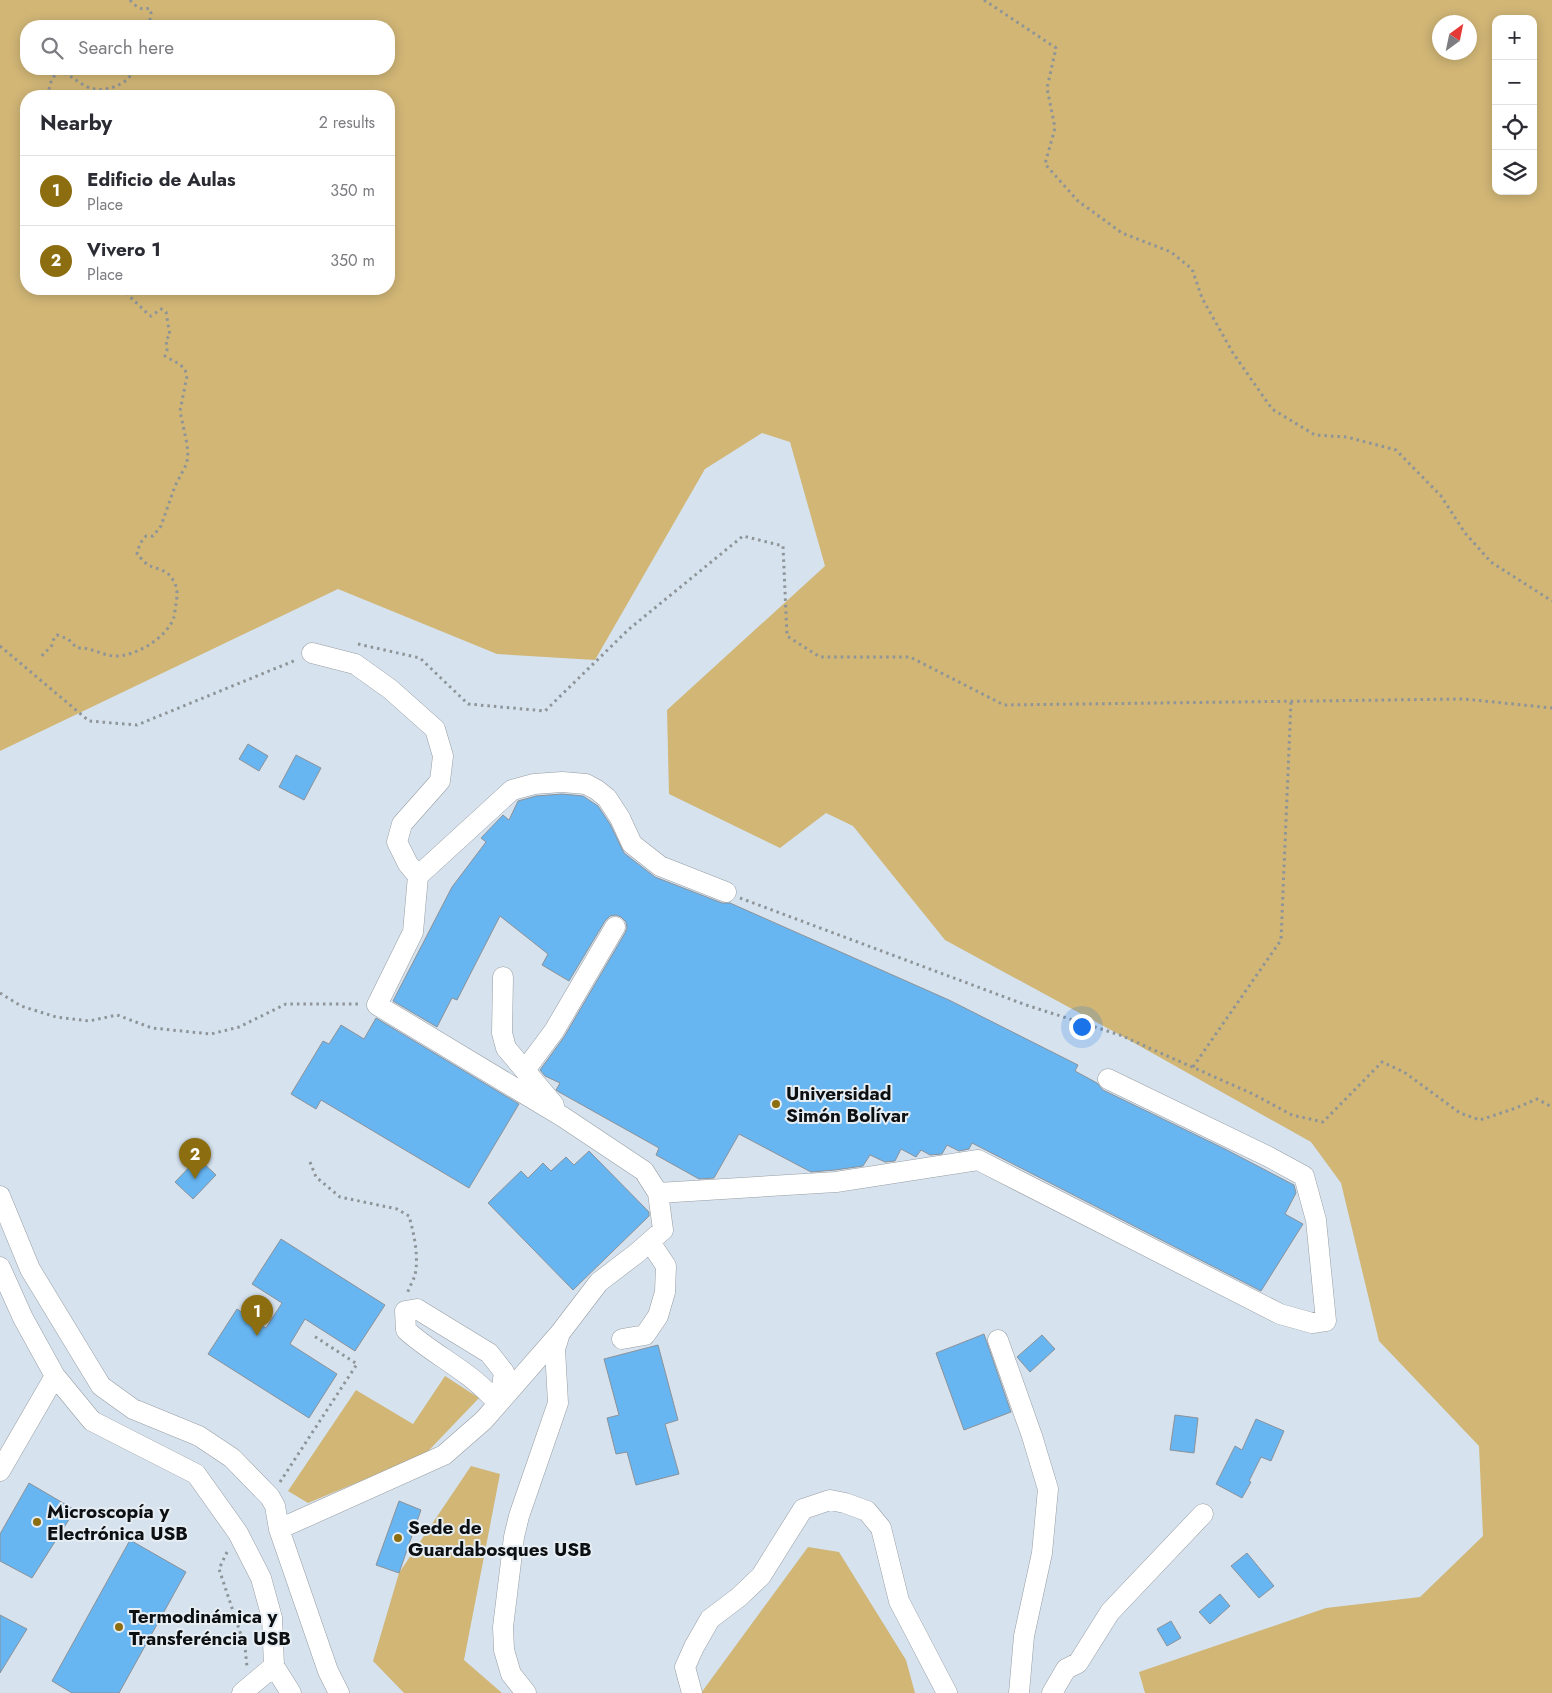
<!DOCTYPE html>
<meta charset="utf-8">
<style>
body{margin:0;font-family:Jost,sans-serif;background:#f7f7f7;color:#2b2b33}
.controls{position:absolute;right:15px;top:15px;display:grid;overflow:hidden;border-radius:10px;box-shadow:0 2px 12px #0003}
.controls button{width:45px;height:45px;display:grid;place-items:center;padding:0;border:0;border-bottom:1px solid #e1e1e2;background:#fff;color:#2b2b33;font:25px sans-serif}
.compass{position:absolute;left:1432px;top:15px;width:45px;height:45px;border-radius:50%;background:#fff;box-shadow:0 2px 12px #0003;rotate:33deg}
.you{position:absolute;left:1081px;top:1026px;width:18px;height:18px;margin:-12px;border:4px solid #fff;border-radius:50%;background:#1a73e8;box-shadow:0 0 0 8px #1a73e833}
.badge{display:grid;place-items:center;width:32px;height:32px;border-radius:50%;background:#8c6d0f;color:#fff;font-size:16px;font-weight:700}
.pin{position:absolute;translate:-50% -41px;filter:drop-shadow(0 1px 2px #0008)}
.pin::after{content:'';position:absolute;top:26px;width:18px;height:15px;background:inherit;clip-path:polygon(0 0,100% 0,50% 100%)}
.list{margin:0;padding:0;list-style:none}
h2{display:flex;justify-content:space-between;align-items:center;height:65px;margin:0;padding:0 20px;font-size:21px}
h2 small{font-size:16px;font-weight:400;color:#7c7c81}
.list li{display:grid;grid-template-columns:32px 1fr auto;gap:15px;align-items:center;box-sizing:border-box;height:70px;padding:0 20px;border-top:1px solid #e1e1e2}
.list b{display:block;font-size:19px;white-space:nowrap}
.list p{margin:0;font-size:16px;white-space:nowrap;color:#7c7c81}
.list em{font-size:16px;font-style:normal;color:#7c7c81}
.icon{flex:none;width:28px;height:28px;fill:none;stroke:currentColor;stroke-width:2;stroke-linecap:round;stroke-linejoin:round}
.map{position:relative;flex:none;width:1552px;height:1693px;overflow:hidden}
.search{position:absolute;background:#fff;box-shadow:0 2px 12px #0003;left:20px;top:20px;width:375px;height:55px;display:flex;align-items:center;gap:12px;box-sizing:border-box;padding:0 18px;border-radius:20px;color:#7c7c81;font-size:19px}
.panel{position:absolute;background:#fff;box-shadow:0 2px 12px #0003;left:20px;top:90px;width:375px;height:205px;border-radius:20px}
.map>svg:first-child{display:block}
.built{fill:#d6e3ef;fill-rule:evenodd}
.green{fill:#d1b676;fill-rule:evenodd}
.building{fill:#67b5f1;stroke:#8c9298}
.lines{fill:none;stroke-linecap:round;stroke-linejoin:round}
.minor-casing{stroke:#979da3;stroke-width:21}
.path{stroke:#8e9498;stroke-width:3;stroke-dasharray:2.5 4;stroke-linecap:butt}
.minor{stroke:#fff;stroke-width:20}
.poi-dot{fill:#8c6d0f;stroke:#e6edf3;stroke-width:2}
.labels{text-anchor:middle;dominant-baseline:central;stroke-width:4;stroke-linejoin:round;paint-order:stroke}
.poi-label{font-size:19px;font-weight:bold;fill:#0d1012;stroke:#e6edf3;text-anchor:start}
</style>
<div class="map">
<svg width="1552" height="1693" viewBox="0 0 1552 1693">
<rect width="100%" height="100%" fill="#e6edf3"/>
<!-- built -->
<path class="built" d="M0 0H1013L1104 86 1552 1693H0ZM26 26H389V69H26ZM26 96H389V289H26Z"/>
<!-- green -->
<path class="green" d="M0 0H1552V1693H1145L1139 1672 1326 1608 1420 1597 1483 1536 1479 1446 1379 1341 1341 1183 1311 1142 1120 1035 945 940 853 826 826 813 780 848 669 794 667 710 825 566 790 442 762 433 705 469 595 660 497 654 338 589 0 751ZM1496 19H1533V191H1496ZM1470 22V52H1440V22ZM389 26V69H26V26ZM26 96H389V289H26Z
M445 1376 479 1398 410 1470 404 1463 308 1503 288 1491 356 1390 413 1424Z
M471 1466 500 1474 464 1660 502 1693H404L373 1661 399 1573Z
M808 1547 839 1552 906 1660 915 1693H701Z"/>
<!-- building -->
<path class="building" d="M248 744 268 756 259 771 239 759Z
M296 755 321 768 304 800 279 787Z
M562 794 583 796 598 806 610 824 624 853 655 877 722 903H730L949 1000 1078 1065 1075 1071 1097 1083 1103 1090 1225 1149 1294 1185 1296 1193 1285 1214 1303 1224 1261 1291 972 1143 969 1149 959 1151 947 1145 942 1154 930 1155 921 1150 916 1157 901 1149 895 1161 885 1162 870 1155 863 1166 835 1170 811 1172 739 1134 714 1178 699 1179 656 1155 659 1148 559 1092 556 1090 560 1083 545 1076 540 1070 564 1037 625 933 627 928 626 922 621 917 616 915 610 916 605 921 569 981 542 965 548 954 500 916 457 1000 452 998 437 1027 393 1001 452 887 486 842 481 838 503 815 509 820 518 801 536 796Z
M376 1018 519 1104 469 1188 321 1100 316 1109 291 1094 323 1041 329 1044 341 1025 364 1039Z
M589 1151 649 1212V1216L573 1290 488 1203 521 1171 528 1178 543 1163 551 1171 566 1157 574 1165Z
M198 1158 216 1175 193 1199 175 1182Z
M281 1239 385 1305 355 1351 305 1319 290 1344 337 1374 309 1418 208 1354 237 1309 266 1328 282 1303 252 1284Z
M984 1334 1011 1412 964 1430 936 1353Z
M1042 1335 1055 1349 1030 1372 1017 1357Z
M658 1345 678 1420 665 1424 679 1474 636 1485 627 1452 616 1454 607 1418 619 1415 604 1359Z
M1175 1415 1198 1418 1194 1453 1170 1450Z
M1256 1419 1284 1431 1271 1461 1261 1457 1249 1481 1251 1482 1242 1498 1216 1484 1235 1446 1242 1450Z
M29 1483 75 1510 32 1578 0 1561V1534Z
M399 1501 421 1510 399 1573 376 1565Z
M130 1540 186 1572 119 1693H72L52 1681Z
M1247 1553 1274 1586 1259 1598 1231 1566Z
M1220 1594 1230 1606 1210 1624 1199 1612Z
M0 1615 27 1629 0 1673Z
M1171 1621 1181 1638 1167 1646 1157 1629Z"/>
<g class="lines">
<!-- minor casing -->
<g class="minor-casing">
<path id="minor" d="M312 653 355 664 390 689 435 729 443 756 440 781 402 824 397 842 408 864 418 876
M503 977 502 1033 506 1048 554 1105
M525 1070 554 1031 615 927
M658 1193 836 1182 978 1160 1280 1314 1312 1323 1326 1321 1316 1220 1304 1176 1269 1157 1108 1079
M0 1196 30 1269 101 1386 133 1409 199 1436 232 1458 270 1497 275 1506 279 1529 328 1671 339 1693
M0 1267 23 1318 55 1376 92 1421 196 1474 238 1533 261 1578 272 1618 274 1666 291 1693
M622 1339 645 1335 658 1316 665 1292 666 1266 650 1242
M998 1340 1032 1436 1048 1489 1042 1553 1024 1636 1019 1693
M500 1402 504 1372 489 1353 417 1309 405 1311 406 1330C432 1354 466 1369 490 1395L497 1394 502 1390
M0 1471 55 1376
M279 1529 444 1455 484 1420 560 1333 599 1282 637 1253 663 1230 658 1193 644 1171 563 1117 377 1005 413 932 418 876 512 790 534 784 562 782 586 784 597 790 607 798 620 818 632 844 660 866 726 892
M242 1693 274 1666
M526 1693 511 1674 504 1650 503 1627 514 1537 519 1516 558 1403 555 1349 560 1333
M692 1693 685 1667 694 1647 710 1619 739 1597 761 1576 803 1509 830 1500 845 1503 867 1511 881 1528 899 1601 947 1693
M1052 1693 1066 1669 1078 1663 1110 1612 1203 1514"/>
</g>
<!-- path -->
<path class="path" d="M130 0C135 6 141 11 149 8L151 13 149 26
M984 0 1056 48 1047 88 1055 128 1045 164 1078 201 1122 233 1171 252 1192 269 1202 298 1233 353 1272 409 1315 435 1347 437 1396 450 1441 496 1465 533 1491 562 1552 601
M49 96C48 89 51 78 57 73 68 72 73 79 82 84 95 93 111 90 124 82 129 78 132 75 131 69
M358 644 420 658 468 704 545 711 629 629 743 536 783 546 787 636 820 657H910L1004 705 1464 699 1552 708
M0 646 89 721 137 725 296 660
M42 656C44 652 47 651 50 648 54 644 52 638 57 635L68 639 77 648C91 647 101 655 114 656 135 657 167 638 174 617 175 616 175 610 175 609 177 599 179 589 173 580 168 570 157 569 148 565 144 562 140 557 137 554 139 546 140 542 146 536H153L161 526 175 486 186 465 188 457 187 444 180 411 187 376C185 364 174 362 165 356L167 350 166 339 170 336 166 312 161 309 151 316 149 315 125 292 126 289
M740 898 1026 1005 1120 1035 1253 1094 1292 1115 1323 1122 1382 1062 1404 1072 1460 1113 1480 1120 1516 1108 1537 1099 1552 1107
M0 993 21 1006 56 1017 89 1021 117 1015 152 1028 211 1034 239 1027 286 1004H361
M1193 1067 1281 940 1291 701
M310 1162 316 1177 340 1197 397 1209 409 1216C414 1234 419 1256 415 1275 413 1281 409 1288 407 1294
M280 1482 357 1364 314 1336
M227 1552 219 1569 245 1647 247 1667"/>
<!-- minor -->
<use href="#minor" class="minor"/>
</g>
<!-- markers -->
<g class="poi-dot">
<circle cx="776" cy="1104" r="5"/>
<circle cx="37" cy="1522" r="5"/>
<circle cx="398" cy="1538" r="5"/>
<circle cx="119" cy="1627" r="5"/>
</g>
<g class="labels">
<!-- poi labels -->
<g class="poi-label">
<text x="786" y="1093">Universidad<tspan x="786" dy="22">Simón Bolívar</tspan></text>
<text x="47" y="1511">Microscopía y<tspan x="47" dy="22">Electrónica USB</tspan></text>
<text x="408" y="1527">Sede de<tspan x="408" dy="22">Guardabosques USB</tspan></text>
<text x="129" y="1616">Termodinámica y<tspan x="129" dy="22">Transferéncia USB</tspan></text>
</g>
</g>
</svg>
<div class="controls">
<button>+</button>
<button>−</button>
<button><svg class="icon" aria-label="locate" viewBox="0 0 24 24"><circle cx="12" cy="12" r="6"/><path d="M12 2v4M12 18v4M2 12h4M18 12h4"/></svg></button>
<button><svg class="icon" aria-label="layers" viewBox="0 0 24 24"><path d="M12 4l9 5-9 5-9-5zM3 14l9 5 9-5"/></svg></button>
</div>
<svg class="compass" viewBox="-18 -18 36 36"><path d="M0-13l5 13h-10z" fill="#e53935"/><path d="M0 13l5-13h-10z" fill="#7c7c81"/></svg>
<div class="you"></div>
<div class="pin badge" style="left:257px;top:1336px">1</div>
<div class="pin badge" style="left:195px;top:1179px">2</div>
<div class="search"><svg class="icon" aria-label="search" viewBox="0 0 24 24"><circle cx="10" cy="10" r="6"/><path d="M15 15l6 6"/></svg>Search here</div>
<section class="panel">
<h2>Nearby<small>2 results</small></h2>
<ul class="list">
<li><span class="badge">1</span><div><b>Edificio de Aulas</b><p>Place</p></div><em>350 m</em></li>
<li><span class="badge">2</span><div><b>Vivero 1</b><p>Place</p></div><em>350 m</em></li>
</ul>
</section>
</div>
